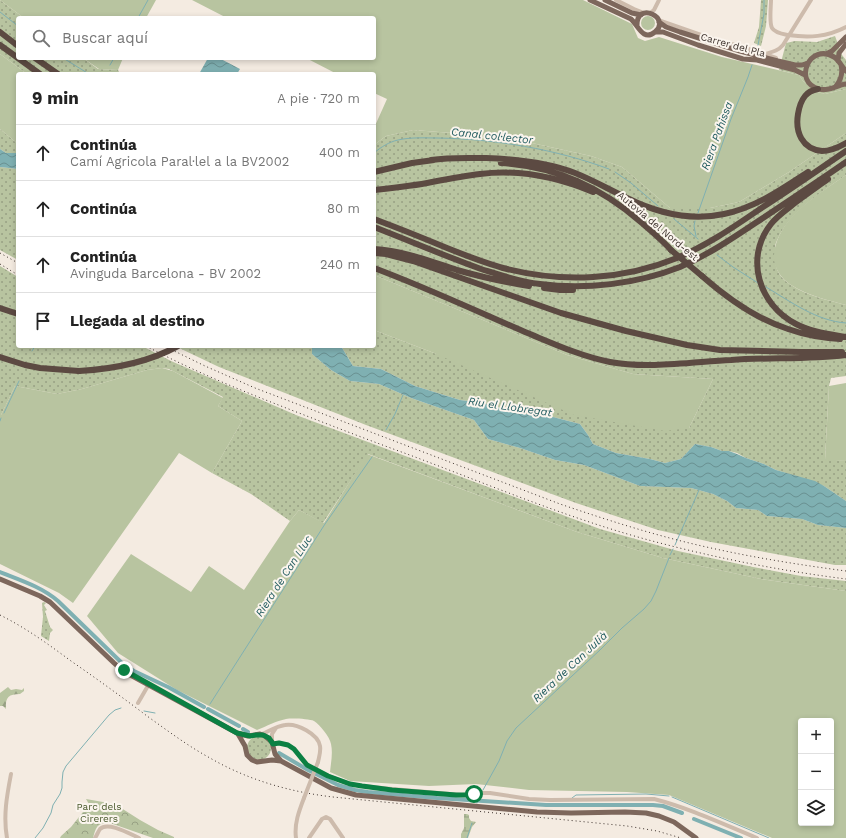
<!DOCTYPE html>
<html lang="es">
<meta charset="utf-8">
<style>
body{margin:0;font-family:"Work Sans",sans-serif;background:#f2f2f2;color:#222}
.controls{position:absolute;right:12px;bottom:12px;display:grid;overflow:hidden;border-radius:4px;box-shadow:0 2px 6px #0003}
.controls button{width:36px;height:36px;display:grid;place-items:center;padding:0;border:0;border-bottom:1px solid #e0e0e0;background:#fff;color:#222;font:20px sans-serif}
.stop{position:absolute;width:12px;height:12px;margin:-9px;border:3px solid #0b8043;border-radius:50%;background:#fff}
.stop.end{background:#0b8043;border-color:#fff;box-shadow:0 1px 4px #0008}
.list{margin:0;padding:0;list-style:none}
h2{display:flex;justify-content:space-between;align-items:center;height:52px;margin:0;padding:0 16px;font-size:17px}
h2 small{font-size:13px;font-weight:400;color:#767676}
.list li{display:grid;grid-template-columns:26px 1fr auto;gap:12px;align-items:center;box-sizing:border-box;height:56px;padding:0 16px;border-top:1px solid #e0e0e0}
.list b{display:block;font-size:15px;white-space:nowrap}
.list p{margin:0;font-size:13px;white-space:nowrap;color:#767676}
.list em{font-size:13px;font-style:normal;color:#767676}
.icon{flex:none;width:22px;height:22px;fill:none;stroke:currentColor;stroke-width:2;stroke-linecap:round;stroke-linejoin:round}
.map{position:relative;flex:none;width:846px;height:838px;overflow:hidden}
.search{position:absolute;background:#fff;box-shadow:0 2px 6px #0003;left:16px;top:16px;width:360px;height:44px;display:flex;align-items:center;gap:10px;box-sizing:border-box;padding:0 14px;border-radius:4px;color:#767676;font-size:15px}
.panel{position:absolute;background:#fff;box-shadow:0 2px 6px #0003;left:16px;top:72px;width:360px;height:276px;border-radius:4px}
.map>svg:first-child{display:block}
.grass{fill:url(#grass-dots)}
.forest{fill:url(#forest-firs)}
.wetland{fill:url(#wetland-marsh)}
.park{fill:url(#park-crowns)}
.garden{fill:#b8c4a0;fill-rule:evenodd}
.water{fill:url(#water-waves)}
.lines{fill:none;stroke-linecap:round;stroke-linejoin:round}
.stream{stroke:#7fb0b2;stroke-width:1}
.canal{stroke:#7fb0b2;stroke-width:4}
.minor{stroke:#cdbbac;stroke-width:4}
.major{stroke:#7d675c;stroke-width:5}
.highway{stroke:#5c4a42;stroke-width:6}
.rail{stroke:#3b302b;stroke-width:1;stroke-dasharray:1 3;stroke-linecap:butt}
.minor-bridge{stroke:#cdbbac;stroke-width:4}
.highway-bridge{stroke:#5c4a42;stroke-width:6}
.route{stroke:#0b8043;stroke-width:5}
.labels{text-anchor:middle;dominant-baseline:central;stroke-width:4;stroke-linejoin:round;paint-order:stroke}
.street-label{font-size:10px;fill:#3b302b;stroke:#fbf5ee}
.park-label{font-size:10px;fill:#4a5a2e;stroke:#fbf5ee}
.water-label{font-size:11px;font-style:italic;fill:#1f5a5e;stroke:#fbf5ee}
</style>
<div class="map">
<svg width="846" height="838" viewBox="0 0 846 838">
<defs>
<pattern id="grass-dots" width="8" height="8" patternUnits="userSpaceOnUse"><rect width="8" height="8" fill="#b8c4a0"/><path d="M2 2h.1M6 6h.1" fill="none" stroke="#97a083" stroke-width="1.8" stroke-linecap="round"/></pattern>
<pattern id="forest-firs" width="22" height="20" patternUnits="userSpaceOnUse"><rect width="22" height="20" fill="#b8c4a0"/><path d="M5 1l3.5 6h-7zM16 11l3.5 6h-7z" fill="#97a083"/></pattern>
<pattern id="wetland-marsh" width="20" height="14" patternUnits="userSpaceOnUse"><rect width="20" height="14" fill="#b8c4a0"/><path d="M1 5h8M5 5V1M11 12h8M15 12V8" fill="none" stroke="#97a083"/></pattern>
<pattern id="park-crowns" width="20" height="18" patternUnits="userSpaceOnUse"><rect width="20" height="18" fill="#b8c4a0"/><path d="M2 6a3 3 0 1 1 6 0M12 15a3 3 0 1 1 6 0" fill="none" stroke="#97a083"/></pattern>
<pattern id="water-waves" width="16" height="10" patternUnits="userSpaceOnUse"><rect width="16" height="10" fill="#7fb0b2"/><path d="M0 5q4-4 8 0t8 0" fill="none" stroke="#699091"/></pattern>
</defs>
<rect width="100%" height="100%" fill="#f4ebe1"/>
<!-- grass -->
<path class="grass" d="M0 0 24 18H18V58H83L98 69 118 70 120 74H27L0 54Z
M761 0H768L766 26 761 46 754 43 759 27Z
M835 36 842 55 846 60V89L825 94 817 92 803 81 799 75 779 70 786 43 795 41 817 42Z
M0 129 18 144V153H6L0 149Z
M413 130 505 137 591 156 622 167 670 208H710L739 202 789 172 846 133V175C822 192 795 208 780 234 778 239 775 243 775 248 775 251 775 255 775 258 775 270 781 279 791 285 807 296 828 300 846 305V376L831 378 829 386 825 459 846 461V501L824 486 802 478 776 470 764 464 746 458 737 453 729 451H722L711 447 695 444 681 459 665 463 650 459 616 453 593 444 588 435 580 424 553 417 517 413 483 403 460 400 415 386 381 369 353 366 341 346H374V330L434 353 689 428 713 379 633 374 567 355 374 275V145L386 136Z
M0 167 18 169V260L0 250Z
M0 266 18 277V346H142L171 361 296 415 600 529 678 551 753 567 801 576 846 581V591L761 579 663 558 577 532 368 454 323 523 299 510 290 521 251 494 212 473 242 421 218 406 223 397 169 369 162 368 147 370 82 389 57 394 15 386 1 415H0Z
M175 346H312V354L331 370 350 381 379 384 411 398 474 420 488 439 520 448 555 460 584 465 640 486 691 488 713 494 727 501 736 508 758 510 767 516 802 519 818 525 846 528V565H835L711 542 658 530 576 503 366 425 219 367Z
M44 602 46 603 44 605 47 610 45 611 50 627 53 630 50 633 49 641 41 636 43 617 42 603Z
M247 748a12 12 0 1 1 24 0a12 12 0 1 1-24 0Z"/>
<!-- forest -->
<path class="forest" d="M8 687 11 690 16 689 22 690 24 688V691L20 694C9 694 5 697 6 709L3 706H0V693Z"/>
<!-- wetland -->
<path class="wetland" d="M464 814H467L469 815V818L471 821 476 822 472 827 468 838H461V834L464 828Z"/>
<!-- park -->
<path class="park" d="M86 799 103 802 118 806 140 820 158 830 174 837V838H153L110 823C97 822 96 827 93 838H60L61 836 71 827 83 812 86 809H89L90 806Z"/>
<!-- garden -->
<path class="garden" d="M0 0H156L146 18H24Z
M192 0H583L632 24 638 38 645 41 659 37 722 57 799 75 803 81 817 92 825 94 846 89V133L789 172 739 202 710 208H670L622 167 591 156 505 137 413 130 386 136 374 145V128L387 99 374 93V74H337L306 58H374V18H227Z
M641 23a7 7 0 1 1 14 0a7 7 0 1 1-14 0Z
M0 54 27 74H18V144L0 129Z
M83 58H123L118 70 99 69Z
M846 175V305C828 300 808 296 791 285 781 279 773 267 774 255 777 217 819 194 846 175Z
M374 275 567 355 633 374 713 379 689 428 665 431 574 415 434 353 374 330Z
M162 368 173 371 223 398 218 406 242 421 212 473 179 453 73 603 59 593 0 564V415H1L15 386 57 394 82 389 147 370Z
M846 383V461L825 460 829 386Z
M367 454 577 532 663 558 761 579 846 591V838H772L669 795 627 792 529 790 476 784 429 786 350 781 330 772C331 762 333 753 331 744 330 737 320 725 314 721 309 719 293 718 286 719 276 721 267 726 257 730L177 690 118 653 87 616 131 554 191 592 209 566 244 590 290 521 299 510 324 523ZM801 721H831V823H801Z"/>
<!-- water -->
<path class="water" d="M208 58H219L240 69 237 74H199Z
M0 149 6 153H18V169L0 167Z
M312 346H341L353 366 381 369 415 386 460 400 483 403 517 413 553 417 580 424 588 435 593 444 616 453 650 459 665 463 681 459 695 444 711 447 722 451H729L737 454 746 458 764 464 776 470 815 481 824 486 846 501V528L818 525 802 519 767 516 758 510 736 508 727 501 713 494 691 488 640 486 584 465 555 460 520 448 488 439 474 420 411 398 379 384 350 381 331 370 312 354Z"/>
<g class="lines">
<!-- stream -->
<path class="stream" d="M0 12 18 26
M138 18 148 0
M758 45 764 14V0
M63 58 89 74
M110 65 114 58
M374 153C381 147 389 142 398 140 411 137 425 138 438 138 495 139 555 149 609 169
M615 172 631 183 658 206
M698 213 731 119 748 77 752 65
M674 219 698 239
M695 221 694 226 696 236
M717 255 733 267 758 283
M766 287C791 302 817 321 846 323
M32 351 35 346
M4 413 19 381
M0 421 1 418
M386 430 395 414 403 395
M675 545 699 490
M670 555 673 549
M210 704 325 524 372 457
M144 711 155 713
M483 790 499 761 507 741 516 728 600 650 622 628 644 609 651 601 656 591 669 558
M672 797 769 838
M572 798 576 795 646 794 669 796
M477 803 479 797
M35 838 43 828 51 813 53 805 60 794 62 788V782L63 772 66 766 109 715 115 710 121 708
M467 838 472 823"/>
<!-- canal -->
<path class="canal" d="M0 572C20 580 42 587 58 601L123 664 134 671 168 687 204 707
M208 709 239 726
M243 729 248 732
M279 753 308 770 338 785 355 790 368 792 437 798 546 805H653L663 806 682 813
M694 819 741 838"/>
<!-- minor -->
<path class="minor" d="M616 0 634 9 644 13
M771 0C771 6 769 23 772 28 775 33 783 34 788 35 809 38 827 37 846 27
M650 13 654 10 659 0
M658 20 701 35 762 53 776 58
M765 54C772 52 778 51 783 45L811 0
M138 703 149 684
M262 734C269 731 277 726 285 725 297 723 318 734 320 746 321 752 319 757 318 762
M272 742V734L276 728
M273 744 279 743 288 745 294 749 307 765 328 776 350 784 362 786 392 789 462 795 479 793H490L529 799 550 800 654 799C689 808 723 824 757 838
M7 838C3 816 7 795 11 774
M95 838C97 835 98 832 100 829 108 821 130 834 139 838
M296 838C294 824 299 811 304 798
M309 838 322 819 326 817 330 819 343 838"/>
<!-- major -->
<path class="major" d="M590 0 631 19C638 25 643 42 655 32 672 18 636 0 637 26
M605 0 632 13 641 15
M659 22 666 27 680 32 740 51 778 61 795 65H802L808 63
M655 32H663L698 45 743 59 757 60 795 70 805 75
M826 54 832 51 846 37
M838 61 839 53 846 44
M846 71C842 67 839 60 834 57 810 42 792 82 819 89 828 92 837 85 846 84
M836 86C841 80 843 73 841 65
M0 579 40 596 50 602 114 663 123 671 237 733 248 736 260 734 265 736 272 742 275 754 281 761 331 788 356 795 537 812 571 813 625 812 646 813 659 816 674 822 696 838
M238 734 245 746 247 755 252 760 257 762 272 760 281 761"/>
<!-- highway -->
<path class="highway" d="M0 32 18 46
M0 45 40 74
M35 58 58 74
M818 89C813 90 808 92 805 96 801 101 799 108 798 114 795 132 802 149 822 151 831 151 839 147 846 143
M431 160C450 157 467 158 486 158 516 159 547 162 575 173 593 180 610 190 627 198 657 213 691 221 724 214 755 208 782 189 808 172
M501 163C557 167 601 187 642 223 652 232 662 240 671 250
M374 172 412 163 434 160
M828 179C818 186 807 194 796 202 788 209 778 215 771 224 744 258 759 305 796 324 811 332 829 334 846 337
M374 190C393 188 413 186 432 182 448 179 464 176 480 174 519 169 557 177 593 192
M374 219C398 228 423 238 447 248 467 256 487 264 507 269 564 283 623 280 677 258 708 245 735 226 763 207 791 189 818 170 846 151
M374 227C410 241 445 256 481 269 500 275 520 282 540 284 585 290 637 284 680 267 710 254 736 236 763 218 791 199 819 181 846 162
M374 249C405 251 429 261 457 270 481 277 505 282 529 286
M374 253 386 254 413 261 561 313 626 331 687 345 720 350 801 352H842
M374 268C425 287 474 310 525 332 552 343 580 356 610 362 647 369 693 362 731 360 769 357 808 360 846 355
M702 276C727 298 756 319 788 329 805 335 822 338 840 339
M544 288 560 290H573
M0 308 18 314
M0 357 25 365 40 368 79 371"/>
<!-- rail -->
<path class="rail" d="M0 253 18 263
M0 264 18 275
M146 346C195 372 247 393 299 413 335 427 371 441 407 454 490 485 574 521 660 543 721 559 783 571 846 579
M164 346 205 366 255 388 560 504C610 521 660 537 711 548 756 558 801 565 846 571
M0 615C26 628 48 644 71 661 97 679 122 697 147 716 168 731 188 746 210 758 248 780 290 792 333 797L627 826 657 831 681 838"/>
<!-- minor-bridge -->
<path class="minor-bridge" d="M304 798 318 762"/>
<!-- highway-bridge -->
<path class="highway-bridge" d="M671 250 702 276
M79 371C114 369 147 363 178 346"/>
</g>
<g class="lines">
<!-- route -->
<path class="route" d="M124 670 237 733 250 736 256 735H263L269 738 273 744 279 743 288 745 294 749 307 765 328 776 350 784 362 786 392 790 456 795H466L474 794"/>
</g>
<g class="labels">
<!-- street labels -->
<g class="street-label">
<text transform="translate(733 45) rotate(15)">Carrer del Pla</text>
<text transform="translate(658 226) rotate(40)">Autovia del Nord-est</text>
</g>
<!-- park labels -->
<g class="park-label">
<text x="99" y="806">Parc dels<tspan x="99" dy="12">Cirerers</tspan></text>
</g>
<!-- water labels -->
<g class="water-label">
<text transform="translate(492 136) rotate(6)">Canal col·lector</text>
<text transform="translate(717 136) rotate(-70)">Riera Pahissa</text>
<text transform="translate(510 407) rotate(8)">Riu el Llobregat</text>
<text transform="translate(284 576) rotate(-57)">Riera de Can Lluc</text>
<text transform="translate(570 667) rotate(-43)">Riera de Can Julià</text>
</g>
</g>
</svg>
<div class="controls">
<button>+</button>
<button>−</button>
<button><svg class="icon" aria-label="layers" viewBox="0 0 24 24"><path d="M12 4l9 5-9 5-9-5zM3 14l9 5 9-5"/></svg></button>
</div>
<div class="stop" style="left:474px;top:794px"></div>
<div class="stop end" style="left:124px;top:670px"></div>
<div class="search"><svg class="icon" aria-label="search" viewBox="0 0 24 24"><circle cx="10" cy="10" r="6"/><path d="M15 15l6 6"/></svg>Buscar aquí</div>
<section class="panel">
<h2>9 min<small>A pie · 720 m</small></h2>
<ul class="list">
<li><svg class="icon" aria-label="ahead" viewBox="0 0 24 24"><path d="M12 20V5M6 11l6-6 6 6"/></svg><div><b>Continúa</b><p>Camí Agricola Paral·lel a la BV2002</p></div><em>400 m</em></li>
<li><svg class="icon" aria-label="ahead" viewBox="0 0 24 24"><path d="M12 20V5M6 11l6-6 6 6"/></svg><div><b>Continúa</b></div><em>80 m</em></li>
<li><svg class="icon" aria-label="ahead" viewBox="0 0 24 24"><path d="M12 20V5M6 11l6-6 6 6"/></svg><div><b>Continúa</b><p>Avinguda Barcelona - BV 2002</p></div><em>240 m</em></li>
<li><svg class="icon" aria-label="arrive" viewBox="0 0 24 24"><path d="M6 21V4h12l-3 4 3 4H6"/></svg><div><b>Llegada al destino</b></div></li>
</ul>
</section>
</div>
